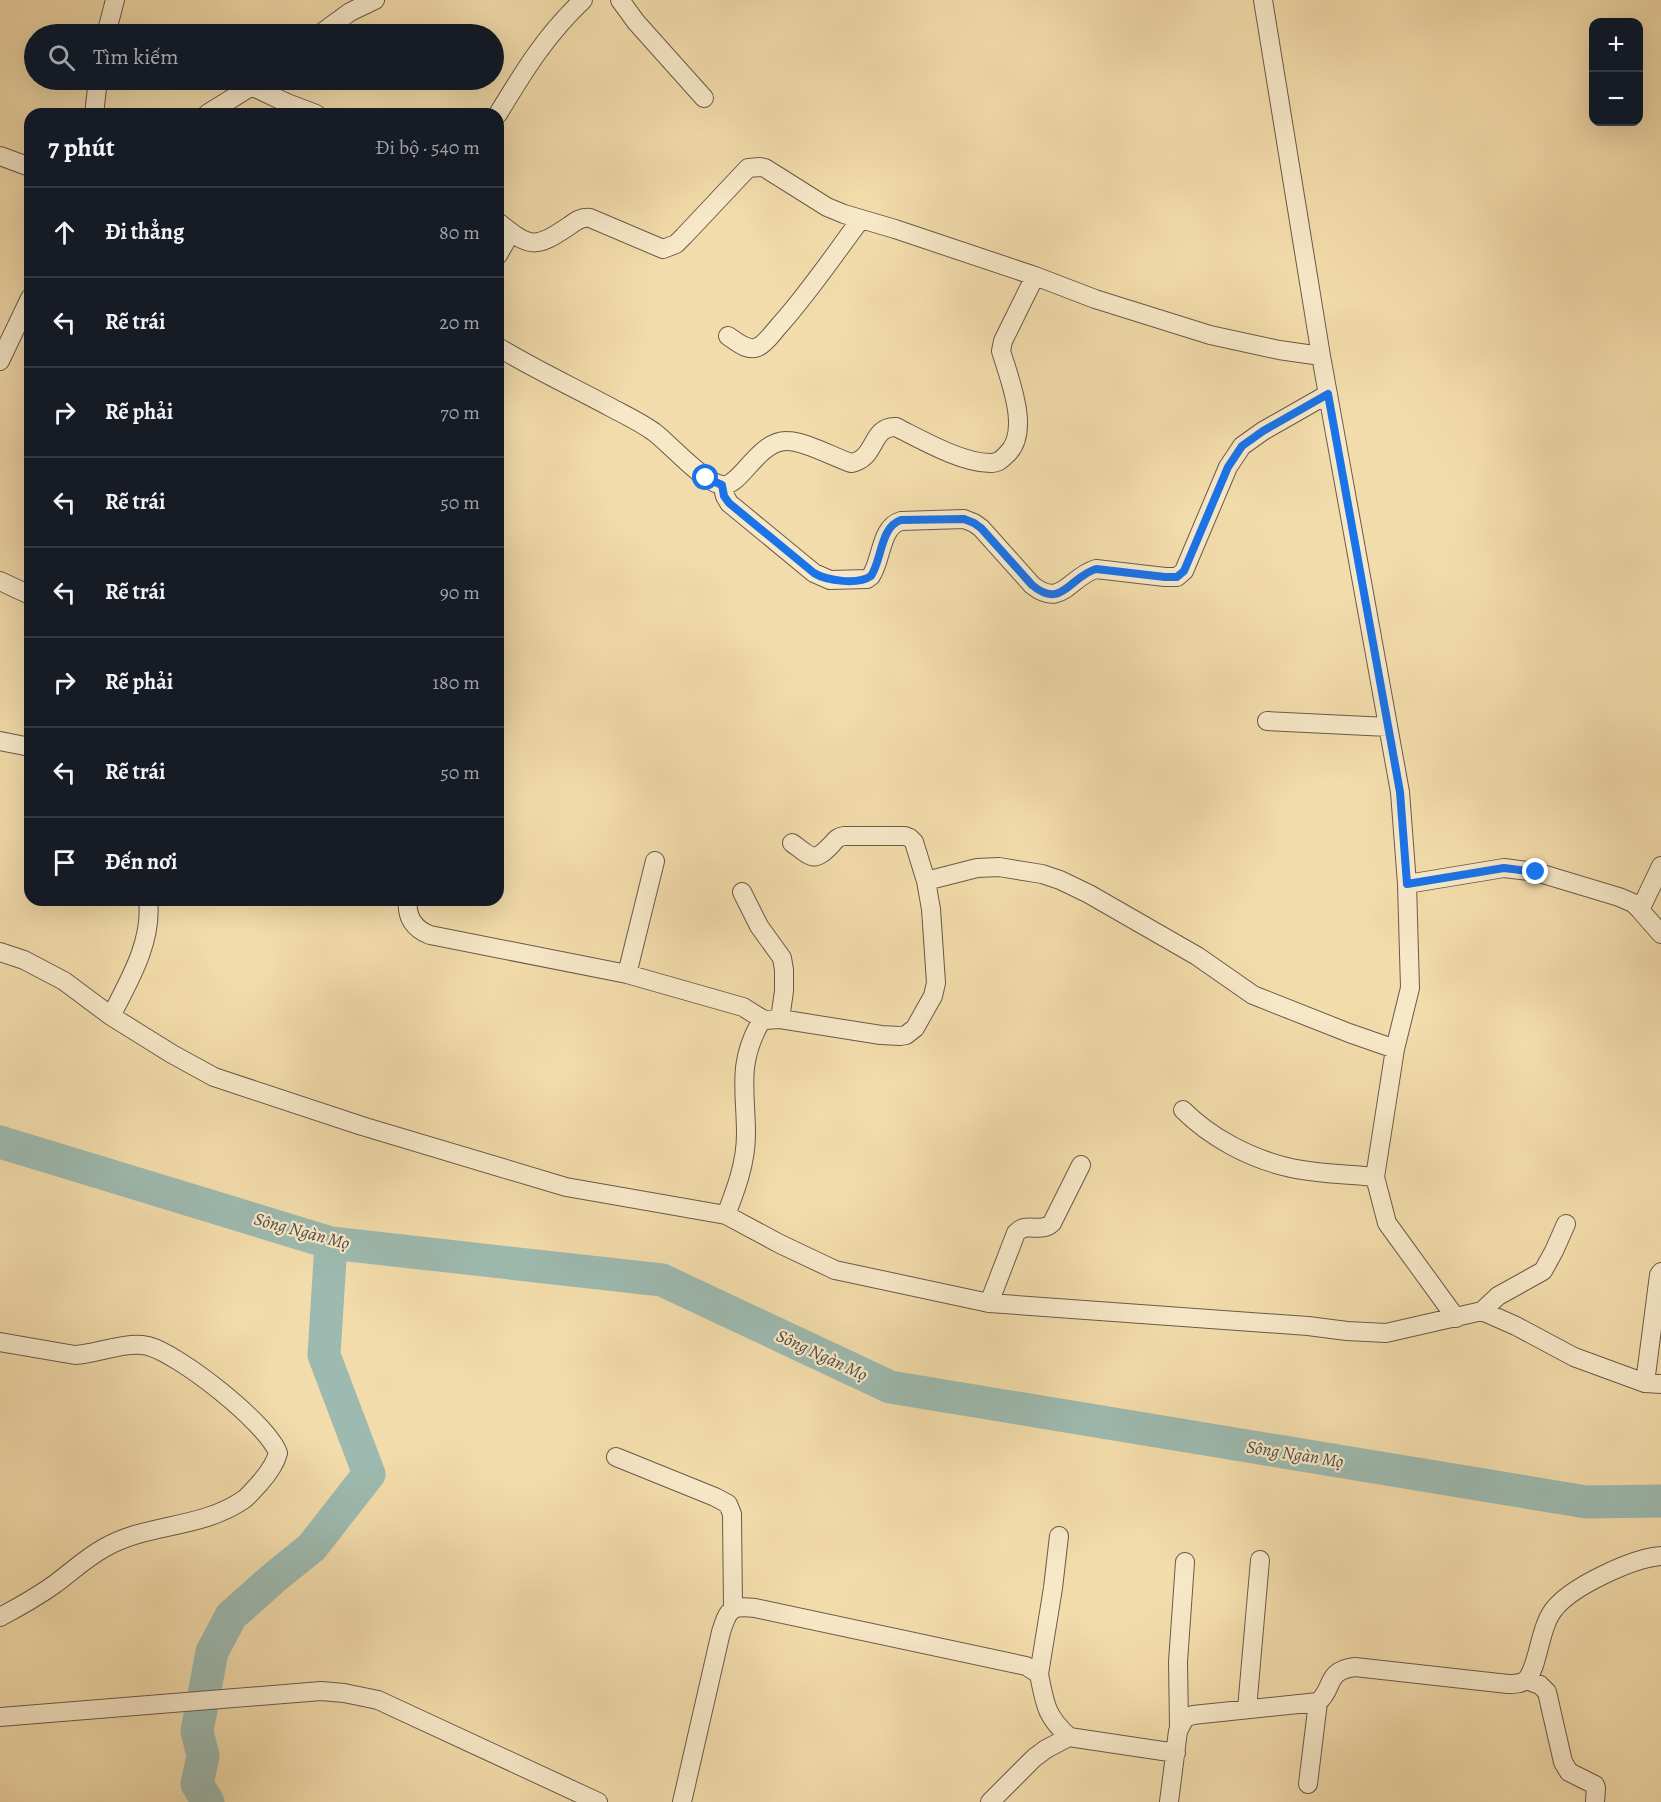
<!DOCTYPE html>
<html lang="vi">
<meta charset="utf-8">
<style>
body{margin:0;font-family:Alegreya,serif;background:#20242c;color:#f1f3f6}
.controls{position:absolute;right:18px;top:18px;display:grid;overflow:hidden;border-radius:12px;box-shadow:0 6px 24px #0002}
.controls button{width:54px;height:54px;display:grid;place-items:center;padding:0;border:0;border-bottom:2px solid #363941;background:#171b24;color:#f1f3f6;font:30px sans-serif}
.stop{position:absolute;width:18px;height:18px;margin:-14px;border:4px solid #1a73e8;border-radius:50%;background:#fff}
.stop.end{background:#1a73e8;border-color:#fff;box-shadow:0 2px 6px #0008}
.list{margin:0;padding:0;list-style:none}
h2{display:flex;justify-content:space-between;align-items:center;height:78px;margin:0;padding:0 24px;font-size:26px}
h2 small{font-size:20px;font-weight:400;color:#9ea1a6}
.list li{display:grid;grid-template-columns:39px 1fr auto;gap:18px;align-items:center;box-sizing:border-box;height:90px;padding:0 24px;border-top:2px solid #363941}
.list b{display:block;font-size:22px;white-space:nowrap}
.list em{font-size:20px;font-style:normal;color:#9ea1a6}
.icon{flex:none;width:33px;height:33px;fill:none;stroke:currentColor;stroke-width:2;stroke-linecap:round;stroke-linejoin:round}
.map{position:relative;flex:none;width:1661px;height:1802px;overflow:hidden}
.search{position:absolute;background:#171b24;box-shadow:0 6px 24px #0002;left:24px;top:24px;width:480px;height:66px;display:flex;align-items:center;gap:15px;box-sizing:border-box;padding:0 21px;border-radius:33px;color:#9ea1a6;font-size:22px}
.panel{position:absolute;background:#171b24;box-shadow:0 6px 24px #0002;left:24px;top:108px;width:480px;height:798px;border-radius:18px}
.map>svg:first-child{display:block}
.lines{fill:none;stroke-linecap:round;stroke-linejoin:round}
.river{stroke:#9dbab0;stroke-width:33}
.minor-casing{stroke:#695a4a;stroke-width:20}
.minor{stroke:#f7e8c8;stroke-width:18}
.route{stroke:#1a73e8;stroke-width:8}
.labels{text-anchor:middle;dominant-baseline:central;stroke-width:4.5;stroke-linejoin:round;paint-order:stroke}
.water-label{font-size:18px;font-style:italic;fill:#4f4b44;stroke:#f7e8c8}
</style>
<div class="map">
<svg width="1661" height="1802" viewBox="0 0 1661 1802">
<rect width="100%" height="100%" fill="#f3dcab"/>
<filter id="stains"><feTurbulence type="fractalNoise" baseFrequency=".00333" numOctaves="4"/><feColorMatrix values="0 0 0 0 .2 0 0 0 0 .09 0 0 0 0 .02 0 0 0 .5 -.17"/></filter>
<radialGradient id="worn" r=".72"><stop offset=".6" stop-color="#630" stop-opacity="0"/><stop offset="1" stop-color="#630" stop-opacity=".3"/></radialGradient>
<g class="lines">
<!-- river -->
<path class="river" d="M0 1142 331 1243 662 1280 890 1387 1586 1502 1661 1501
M208 1802 197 1784 203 1756 197 1731 212 1652 231 1616 275 1577 312 1547 369 1474 324 1355 331 1243"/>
<!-- minor casing -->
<g class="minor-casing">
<path id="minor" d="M620 0 636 22 704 98
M1263 0 1321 356 1400 792 1407 884 1410 988 1395 1049 1375 1177 1387 1223 1456 1318
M106 34 115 0
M320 34 350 12 375 0
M251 86 287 103 316 114
M94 114 98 80
M207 114 260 81
M498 114C524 71 546 35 583 0
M0 156 30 167
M498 222C530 248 535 249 569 226 576 221 581 217 590 218L663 249 676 244 684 236 748 168 760 167 765 168 827 207 844 214 895 229 1035 276 1095 299 1210 335 1279 350 1321 356
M498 255 511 232
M728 336C736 341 747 352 758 347 766 343 772 334 778 327 808 294 834 255 861 219
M498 347C534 369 573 387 610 407 625 415 640 422 654 432 670 444 704 483 722 485 740 488 758 440 787 441 805 441 833 457 851 463 877 459 870 426 896 427 922 440 962 463 990 463 998 463 1001 460 1006 455 1032 433 1009 378 1001 351L1003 341 1035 276
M0 361 30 298
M722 485 725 496 729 503 814 573 830 580 867 579 871 576C882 560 880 527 901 521L964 519 974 523 981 528 1032 585C1062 609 1069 577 1096 569L1165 577H1177L1184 571 1228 467 1242 446 1263 431 1328 394
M0 581 30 595
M1267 721 1388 727
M0 741 30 747
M926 881 977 868 999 867 1042 874 1060 880 1089 894 1197 956 1253 995 1349 1033 1395 1049
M1407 884 1504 868 1536 872 1619 897 1633 903 1640 910 1661 934
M742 892 759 926 782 958 784 970V991L780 1019
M408 900C406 917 414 929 430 935L627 974 743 1007 764 1020
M1640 910 1661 866
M0 952 24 960 64 981 111 1016 172 1054 214 1077 362 1126 566 1187 726 1215 780 1244 835 1270 989 1303 1308 1326 1347 1331 1386 1333 1482 1311 1516 1326 1574 1357 1645 1383 1661 1384
M627 974 655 861
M111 1016C129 981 153 941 148 900
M1183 1110C1210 1137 1249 1158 1287 1167 1315 1174 1346 1174 1375 1177
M726 1215C736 1189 746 1163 746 1134 746 1092 737 1065 759 1025L764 1020 780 1019 881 1035 900 1036 906 1035 915 1028 933 996 936 983 931 909 926 881 914 842 910 838 905 836H844C838 837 836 839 832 844 813 864 812 857 792 843
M989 1303 1016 1233C1026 1221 1041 1234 1052 1223L1081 1165
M1482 1311 1498 1296 1543 1271 1554 1251 1566 1224
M0 1342 75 1355C98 1354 124 1341 148 1346 179 1354 267 1423 278 1453 275 1465 267 1475 259 1484 254 1489 249 1496 243 1500 201 1529 147 1523 104 1548 86 1558 71 1572 55 1584 38 1596 19 1607 0 1617
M1645 1383 1659 1275 1661 1272
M616 1457 715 1497 728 1504 732 1514 733 1608
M1039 1674 1053 1588 1059 1536
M1526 1680 1540 1685 1547 1692 1563 1762 1569 1772 1595 1785 1596 1788 1595 1802
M1247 1709 1260 1560
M0 1717 321 1691 344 1693 378 1700 598 1802
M1179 1726 1178 1662 1185 1562
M1308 1784 1318 1702
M682 1802 721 1632C728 1610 730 1605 755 1608L1026 1666 1039 1674C1045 1705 1046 1716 1069 1737
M990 1802 1034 1758 1046 1749 1069 1737 1176 1753
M1169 1802 1178 1731 1185 1718 1193 1715 1318 1702C1335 1688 1324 1671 1355 1667L1508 1684C1514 1684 1521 1684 1526 1680 1539 1667 1539 1626 1555 1608 1573 1586 1633 1558 1661 1556"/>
</g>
<!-- minor -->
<use href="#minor" class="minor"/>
</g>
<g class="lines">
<!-- route -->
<path class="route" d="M706 478 722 485 724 496 729 503 814 573C827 581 858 585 871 576 882 560 880 527 901 520L964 519 974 523 981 528 1032 585C1062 610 1069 577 1096 569L1165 577H1177L1184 571 1228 467 1242 446 1263 431 1328 394 1400 792 1407 884 1504 868 1536 872"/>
</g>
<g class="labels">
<!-- water labels -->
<g class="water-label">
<text transform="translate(302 1231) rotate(15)">Sông Ngàn Mọ</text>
<text transform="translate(822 1355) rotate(25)">Sông Ngàn Mọ</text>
<text transform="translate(1295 1454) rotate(9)">Sông Ngàn Mọ</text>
</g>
</g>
<rect width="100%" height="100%" filter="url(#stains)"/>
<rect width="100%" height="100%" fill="url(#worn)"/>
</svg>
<div class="controls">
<button>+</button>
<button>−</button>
</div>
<div class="stop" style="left:706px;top:478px"></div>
<div class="stop end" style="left:1536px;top:872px"></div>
<div class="search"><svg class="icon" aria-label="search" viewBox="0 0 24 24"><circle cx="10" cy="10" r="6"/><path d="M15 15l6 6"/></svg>Tìm kiếm</div>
<section class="panel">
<h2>7 phút<small>Đi bộ · 540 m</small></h2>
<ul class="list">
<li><svg class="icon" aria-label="ahead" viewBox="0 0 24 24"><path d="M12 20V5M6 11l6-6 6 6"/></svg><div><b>Đi thẳng</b></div><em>80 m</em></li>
<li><svg class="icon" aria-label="left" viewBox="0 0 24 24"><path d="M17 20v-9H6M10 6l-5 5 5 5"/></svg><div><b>Rẽ trái</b></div><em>20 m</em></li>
<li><svg class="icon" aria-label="right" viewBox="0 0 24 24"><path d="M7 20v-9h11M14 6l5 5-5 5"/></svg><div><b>Rẽ phải</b></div><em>70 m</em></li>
<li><svg class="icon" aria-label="left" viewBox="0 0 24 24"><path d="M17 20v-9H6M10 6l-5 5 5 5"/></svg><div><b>Rẽ trái</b></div><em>50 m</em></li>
<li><svg class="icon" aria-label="left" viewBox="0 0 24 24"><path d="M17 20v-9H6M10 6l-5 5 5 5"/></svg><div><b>Rẽ trái</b></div><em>90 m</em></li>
<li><svg class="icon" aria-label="right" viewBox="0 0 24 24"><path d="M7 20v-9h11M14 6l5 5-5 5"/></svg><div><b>Rẽ phải</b></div><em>180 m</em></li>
<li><svg class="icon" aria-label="left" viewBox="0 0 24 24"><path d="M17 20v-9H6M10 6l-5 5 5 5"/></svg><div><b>Rẽ trái</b></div><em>50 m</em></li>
<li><svg class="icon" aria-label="arrive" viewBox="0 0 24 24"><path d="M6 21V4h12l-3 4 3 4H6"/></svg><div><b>Đến nơi</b></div></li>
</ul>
</section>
</div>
